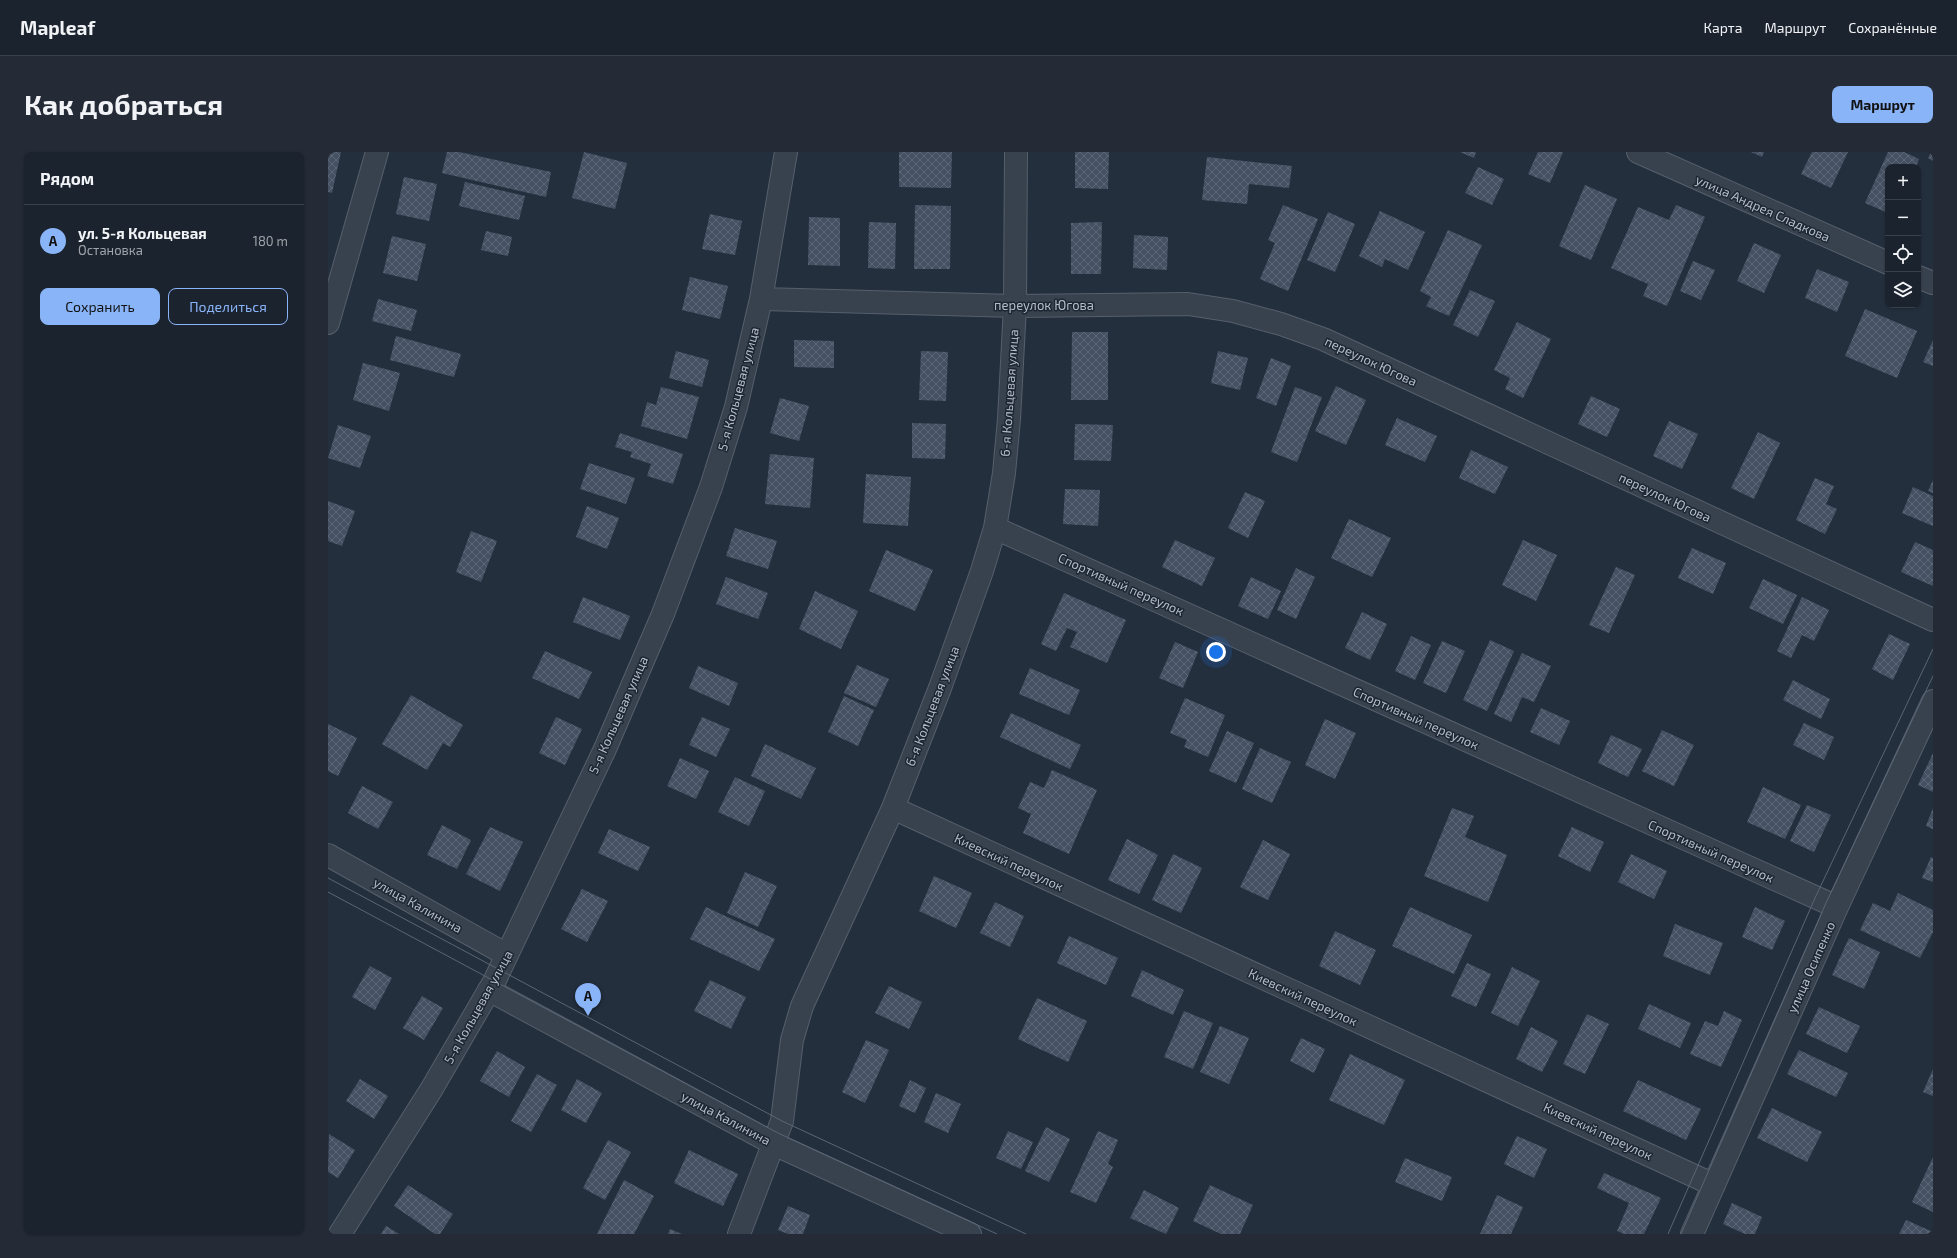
<!DOCTYPE html>
<html lang="ru">
<meta charset="utf-8">
<style>
body{margin:0;font-family:"Exo 2",sans-serif;background:#242b36;color:#f1f3f6}
.controls{position:absolute;right:12px;top:12px;display:grid;overflow:hidden;border-radius:8px;box-shadow:0 1px 3px #0004}
.controls button{width:36px;height:36px;display:grid;place-items:center;padding:0;border:0;border-bottom:1px solid #39404a;background:#1b232e;color:#f1f3f6;font:20px sans-serif}
.you{position:absolute;left:888px;top:500px;width:14px;height:14px;margin:-10px;border:3px solid #fff;border-radius:50%;background:#1a73e8;box-shadow:0 0 0 6px #1a73e833}
.badge{display:grid;place-items:center;width:26px;height:26px;border-radius:50%;background:#8ab4f8;color:#111;font-size:13px;font-weight:700}
.pin{position:absolute;translate:-50% -33px;filter:drop-shadow(0 1px 2px #0008)}
.pin::after{content:'';position:absolute;top:21px;width:14px;height:12px;background:inherit;clip-path:polygon(0 0,100% 0,50% 100%)}
.list{margin:0;padding:0;list-style:none}
h2{display:flex;justify-content:space-between;align-items:center;height:52px;margin:0;padding:0 16px;font-size:17px}
h2 small{font-size:13px;font-weight:400;color:#a0a4aa}
.list li{display:grid;grid-template-columns:26px 1fr auto;gap:12px;align-items:center;box-sizing:border-box;height:72px;padding:0 16px;border-top:1px solid #39404a}
.list b{display:block;font-size:15px;white-space:nowrap}
.list p{margin:0;font-size:13px;white-space:nowrap;color:#a0a4aa}
.list em{font-size:13px;font-style:normal;color:#a0a4aa}
.actions{display:flex;gap:8px;padding:12px 16px}
.actions a{flex:1;padding:9px 0;border:1px solid #8ab4f8;border-radius:8px;text-align:center;font-size:14px;color:#8ab4f8}
.actions .main{background:#8ab4f8;color:#111}
.icon{flex:none;width:22px;height:22px;fill:none;stroke:currentColor;stroke-width:2;stroke-linecap:round;stroke-linejoin:round}
.map{position:relative;flex:none;width:1605px;height:1082px;overflow:hidden;border-radius:8px}
header{display:flex;align-items:center;gap:24px;box-sizing:border-box;height:56px;padding:0 20px;background:#1b232e;border-bottom:1px solid #39404a}
header strong{font-size:19px}
nav{display:flex;gap:22px;margin-inline-start:auto;font-size:14px}
.intro{display:flex;align-items:center;justify-content:space-between;box-sizing:border-box;height:96px;padding:0 24px}
h1{margin:0;font-size:28px}
.button{padding:10px 18px;border-radius:8px;background:#8ab4f8;color:#111;font-size:14px;font-weight:700}
main{display:flex;gap:24px;padding:0 24px}
aside{flex:1;background:#1b232e;border-radius:8px;box-shadow:0 1px 3px #0004}
.map>svg:first-child{display:block}
.building{fill:url(#building-cross-hatch)}
.lines{fill:none;stroke-linecap:round;stroke-linejoin:round}
.minor-casing{stroke:#565f6c;stroke-width:24}
.minor{stroke:#38414e;stroke-width:22}
.tram{stroke:#5a6575;stroke-width:1}
.labels{text-anchor:middle;dominant-baseline:central;stroke-width:3;stroke-linejoin:round;paint-order:stroke}
.street-label{font-size:13px;fill:#b4bcc9;stroke:#1d2633}
</style>
<header>
<strong>Mapleaf</strong>
<nav><a>Карта</a><a>Маршрут</a><a>Сохранённые</a></nav>
</header>
<div class="intro"><h1>Как добраться</h1><a class="button">Маршрут</a></div>
<main>
<aside>
<h2>Рядом<small></small></h2>
<ul class="list">
<li><span class="badge">A</span><div><b>ул. 5-я Кольцевая</b><p>Остановка</p></div><em>180 m</em></li>
</ul>
<div class="actions"><a class="main">Сохранить</a><a>Поделиться</a></div>
</aside>
<div class="map">
<svg width="1605" height="1082" viewBox="0 0 1605 1082">
<defs>
<pattern id="building-cross-hatch" width="8" height="8" patternUnits="userSpaceOnUse"><rect width="8" height="8" fill="#455162"/><path d="M0 0l8 8M0 8l8-8" fill="none" stroke="#5d6877"/></pattern>
</defs>
<rect width="100%" height="100%" fill="#242f3e"/>
<!-- building -->
<path class="building" d="M0 0H13L4 41 0 40Z
M119 0H131L223 20 218 45 114 21Z
M256 0 299 11 287 57 244 46Z
M571 0H624L623 36 571 35Z
M747 0H781L780 37 747 36Z
M1132 0H1148L1146 6Z
M1210 0H1235L1222 31 1200 22Z
M1423 0H1436L1434 5Z
M1484 0H1520L1503 36 1473 22Z
M1560 0H1576L1591 7 1588 15H1560V61L1537 51Z
M1603 0H1605V9L1600 6Z
M879 5 964 14 961 36 921 32 919 52 874 48Z
M1150 15 1176 27 1164 53 1137 41Z
M76 25 109 32 101 69 68 62Z
M137 30 197 44 191 68 131 54Z
M1257 33 1289 47 1263 108 1231 94Z
M587 53 623 54 622 117H586Z
M955 53 990 67 960 139 932 127 947 91 940 88Z
M1348 53 1377 65 1339 154 1315 144 1320 132 1283 116 1310 55 1341 68Z
M1052 59 1097 80 1080 118 1057 107 1054 115 1031 104Z
M1000 60 1027 72 1007 120 979 108Z
M382 62 414 69 407 103 374 97Z
M481 65 512 66V114L480 113Z
M541 70 568 71 567 117 540 116Z
M774 70 773 122H743V71Z
M1120 78 1154 93 1121 164 1098 154 1103 145 1092 139Z
M158 79 184 85 180 104 153 98Z
M806 83 840 85 839 118 805 116Z
M64 84 98 92 89 129 55 121Z
M1426 91 1453 103 1436 141 1409 129Z
M1365 109 1387 118 1373 148 1352 139Z
M1489 117 1521 130 1509 160 1477 146Z
M362 125 400 134 392 167 354 158Z
M1142 138 1167 149 1150 185 1125 173Z
M50 147 89 158 83 179 44 169Z
M1537 157 1589 179 1569 226 1517 204Z
M1189 170 1223 187 1195 246 1177 237 1182 226 1166 218Z
M744 180H780V248H743Z
M68 184 133 202 126 225 62 208Z
M466 188 506 189V216L466 215Z
M1605 188V214L1595 210Z
M348 199 381 208 374 235 341 226Z
M593 199 620 200 618 249 591 248Z
M890 199 920 206 912 238 883 231Z
M943 206 963 214 948 254 928 246Z
M35 211 72 221 61 259 25 248Z
M1008 234 1038 248 1018 293 987 279Z
M333 235 371 245 359 287 313 274 319 250 328 253Z
M967 235 994 245 969 310 943 300Z
M1263 244 1292 257 1279 285 1250 272Z
M452 246 481 254 471 289 442 281Z
M1069 266 1109 284 1097 310 1057 293Z
M1341 269 1370 282 1354 317 1325 304Z
M584 271 618 272 617 307 584 306Z
M747 272 785 273 783 309 746 308Z
M10 273 43 284 32 316 0 306Z
M1430 280 1452 291 1426 347 1403 336Z
M292 281 355 302 345 332 319 324 323 312 302 305 304 300 287 295Z
M1143 298 1180 315 1167 342 1131 326Z
M442 302 486 306 482 356 437 352Z
M261 311 307 326 298 352 252 337Z
M538 322 583 325 580 374 535 371Z
M1487 326 1506 334 1498 352 1509 357 1497 382 1468 368Z
M1605 328V341L1600 339Z
M1585 335 1605 344V374L1574 361Z
M737 337 772 338 770 374 735 372Z
M917 340 937 349 920 386 900 376Z
M0 349 27 359 14 394 0 389Z
M259 354 291 366 279 397 248 385Z
M1021 367 1063 386 1044 425 1003 406Z
M407 376 449 389 440 417 398 404Z
M143 379 169 389 153 430 128 420Z
M847 388 887 406 874 434 834 415Z
M1195 388 1229 403 1208 449 1174 433Z
M1587 390 1605 398V434L1573 420Z
M1364 396 1398 411 1385 442 1350 426Z
M558 398 605 418 587 459 541 439Z
M1288 415 1307 423 1281 481 1261 473Z
M968 416 987 425 968 467 949 458Z
M398 425 440 441 430 467 388 452Z
M923 425 953 439 940 467 910 454Z
M1435 427 1469 443 1455 472 1421 456Z
M487 439 530 459 513 497 471 477Z
M736 441 798 468 779 511 742 495 749 480 739 476 728 499 713 492Z
M255 445 302 464 292 488 245 470Z
M1474 445 1501 458 1486 489 1474 483 1463 506 1449 499Z
M1034 460 1059 472 1042 508 1017 496Z
M1561 482 1582 492 1565 528 1544 517Z
M1083 484 1103 493 1087 528 1067 519Z
M1162 488 1186 499 1159 559 1135 548Z
M1114 489 1137 499 1118 541 1095 531Z
M847 490 870 500 855 536 831 526Z
M217 499 264 520 251 547 204 526Z
M1194 501 1223 514 1206 550 1194 545 1183 570 1166 562Z
M529 513 561 527 548 555 516 541Z
M370 514 410 531 401 554 361 536Z
M702 516 752 538 741 563 691 542Z
M1465 528 1502 547 1493 567 1455 548Z
M83 543 135 573 122 595 115 591 99 618 54 592Z
M516 544 546 558 530 594 500 580Z
M857 546 897 563 880 605 856 595 859 588 842 581Z
M1213 556 1242 569 1231 593 1202 580Z
M683 561 753 593 742 617 672 585Z
M228 565 254 577 237 613 211 601Z
M374 565 402 577 388 605 361 593Z
M997 567 1028 581 1007 627 977 613Z
M1476 571 1506 585 1496 608 1465 593Z
M0 572 29 586 10 624 0 619Z
M1334 578 1366 593 1346 634 1314 619Z
M899 579 926 591 908 631 881 619Z
M1283 583 1314 597 1300 625 1270 611Z
M437 592 488 616 473 647 423 624Z
M932 596 963 610 944 651 914 637Z
M1605 601V640L1590 633Z
M352 606 381 619 368 647 339 634Z
M724 618 769 638 741 702 695 681 703 662 690 656 702 630 716 636Z
M407 625 437 639 421 674 390 660Z
M34 634 65 650 50 677 20 661Z
M1435 635 1473 653 1457 687 1419 670Z
M1479 653 1503 663 1486 700 1462 689Z
M1124 656 1146 664 1137 685 1179 703 1160 750 1096 724Z
M1605 656V677L1598 674Z
M114 673 143 688 129 717 99 703Z
M162 675 195 690 172 739 138 722Z
M1244 675 1276 690 1262 720 1230 704Z
M281 677 322 695 310 719 270 701Z
M799 687 830 703 811 742 780 728Z
M935 688 962 702 940 748 912 735Z
M845 702 874 716 853 761 824 748Z
M1303 702 1339 719 1326 747 1290 730Z
M1603 705 1605 706V730L1594 726Z
M417 720 449 734 430 775 399 761Z
M606 724 644 741 628 776 591 759Z
M254 737 280 749 259 790 233 777Z
M1570 741 1605 758V780L1592 806 1532 778 1545 751 1562 759Z
M667 750 696 764 682 795 652 781Z
M378 755 447 787 431 819 362 787Z
M1082 755 1144 783 1126 822 1064 794Z
M1427 755 1457 769 1444 798 1414 785Z
M1347 772 1395 791 1382 823 1335 804Z
M1007 779 1048 798 1032 833 991 814Z
M741 784 790 806 778 833 729 811Z
M1521 786 1552 800 1536 837 1504 823Z
M1139 811 1163 822 1148 855 1123 844Z
M42 814 64 826 47 858 24 845Z
M1184 815 1212 829 1190 874 1163 861Z
M814 818 856 838 845 863 803 844Z
M382 828 418 845 403 877 366 859Z
M561 834 594 850 581 877 547 861Z
M94 844 115 856 96 888 75 876Z
M709 846 759 869 740 910 690 887Z
M1321 852 1363 871 1352 896 1310 877Z
M1491 855 1532 874 1519 901 1478 882Z
M856 859 885 871 865 917 836 905Z
M1396 859 1414 868 1393 915 1362 902 1377 869 1390 874Z
M1259 862 1281 872 1257 922 1235 912Z
M892 874 921 886 901 932 872 920Z
M1203 875 1230 889 1214 920 1188 907Z
M973 886 997 897 986 921 962 909Z
M538 888 561 898 537 951 514 940Z
M1471 898 1520 921 1508 945 1459 922Z
M169 899 197 915 181 945 152 929Z
M1022 902 1077 928 1056 973 1001 948Z
M1605 917V944L1595 940Z
M209 922 229 933 203 980 183 969Z
M32 927 60 944 46 967 18 949Z
M249 927 274 941 258 971 233 958Z
M582 928 598 936 587 961 571 954Z
M1310 928 1373 957 1358 988 1295 959Z
M608 941 633 952 620 981 596 970Z
M1444 956 1494 980 1479 1010 1429 986Z
M718 975 742 987 721 1030 697 1019Z
M680 979 705 990 693 1017 668 1006Z
M770 979 790 988 780 1012 785 1015 768 1051 742 1040Z
M1 982 27 998 10 1026 0 1020Z
M1189 984 1219 997 1206 1026 1176 1012Z
M280 988 303 1000 277 1048 255 1036Z
M361 998 410 1022 395 1054 346 1031Z
M1605 1005V1060L1584 1050Z
M1077 1006 1124 1025 1114 1049 1067 1030Z
M1276 1021 1333 1046 1316 1082H1296L1289 1079 1301 1051 1269 1036Z
M296 1028 326 1044 306 1082H269Z
M80 1033 125 1062 112 1082H107L66 1054Z
M882 1033 925 1053 912 1082H893L865 1069Z
M816 1038 851 1056 838 1082 802 1066Z
M1169 1043 1195 1055 1183 1082H1152Z
M1404 1051 1434 1065 1427 1082H1417L1395 1072Z
M460 1054 482 1063 475 1082H460L450 1078Z
M1578 1068 1605 1080V1082H1571Z
M58 1074 71 1082H53Z
M342 1077 354 1082H340Z"/>
<g class="lines">
<!-- minor casing -->
<g class="minor-casing">
<path id="minor" d="M1310 0 1560 111
M1590 125 1605 131
M433 147 687 154 860 152 905 159 953 172 995 187 1605 468
M0 171 49 0
M667 376 1509 755
M565 656 1386 1033
M0 703 179 803
M161 838 446 992 642 1082
M12 1082 103 938 167 828 277 597 335 462 383 335 408 255 433 147 458 0
M411 1082 454 969 464 888 474 854 565 656 612 536 654 419 667 376 676 321 681 267 687 154 688 0
M1364 1082 1509 755 1605 549"/>
</g>
<!-- minor -->
<use href="#minor" class="minor"/>
<!-- tram -->
<path class="tram" d="M0 726 454 969 698 1082
M0 740 450 981 669 1082
M1340 1082 1487 746 1605 497
M1353 1082 1498 751 1605 524"/>
</g>
<g class="labels">
<!-- street labels -->
<g class="street-label">
<text transform="translate(1435 56) rotate(24)">улица Андрея Сладкова</text>
<text x="716" y="153">переулок Югова</text>
<text transform="translate(1043 209) rotate(25)">переулок Югова</text>
<text transform="translate(410 237) rotate(-75)">5-я Кольцевая улица</text>
<text transform="translate(681 241) rotate(-86)">6-я Кольцевая улица</text>
<text transform="translate(1337 345) rotate(25)">переулок Югова</text>
<text transform="translate(793 432) rotate(24)">Спортивный переулок</text>
<text transform="translate(604 554) rotate(-69)">6-я Кольцевая улица</text>
<text transform="translate(290 563) rotate(-66)">5-я Кольцевая улица</text>
<text transform="translate(1088 566) rotate(24)">Спортивный переулок</text>
<text transform="translate(1383 699) rotate(24)">Спортивный переулок</text>
<text transform="translate(681 710) rotate(25)">Киевский переулок</text>
<text transform="translate(90 753) rotate(29)">улица Калинина</text>
<text transform="translate(1483 815) rotate(-66)">улица Осипенко</text>
<text transform="translate(975 845) rotate(25)">Киевский переулок</text>
<text transform="translate(150 855) rotate(-61)">5-я Кольцевая улица</text>
<text transform="translate(398 966) rotate(28)">улица Калинина</text>
<text transform="translate(1270 979) rotate(25)">Киевский переулок</text>
</g>
</g>
</svg>
<div class="controls">
<button>+</button>
<button>−</button>
<button><svg class="icon" aria-label="locate" viewBox="0 0 24 24"><circle cx="12" cy="12" r="6"/><path d="M12 2v4M12 18v4M2 12h4M18 12h4"/></svg></button>
<button><svg class="icon" aria-label="layers" viewBox="0 0 24 24"><path d="M12 4l9 5-9 5-9-5zM3 14l9 5 9-5"/></svg></button>
</div>
<div class="you"></div>
<div class="pin badge" style="left:260px;top:864px">A</div>
</div>
</main>
